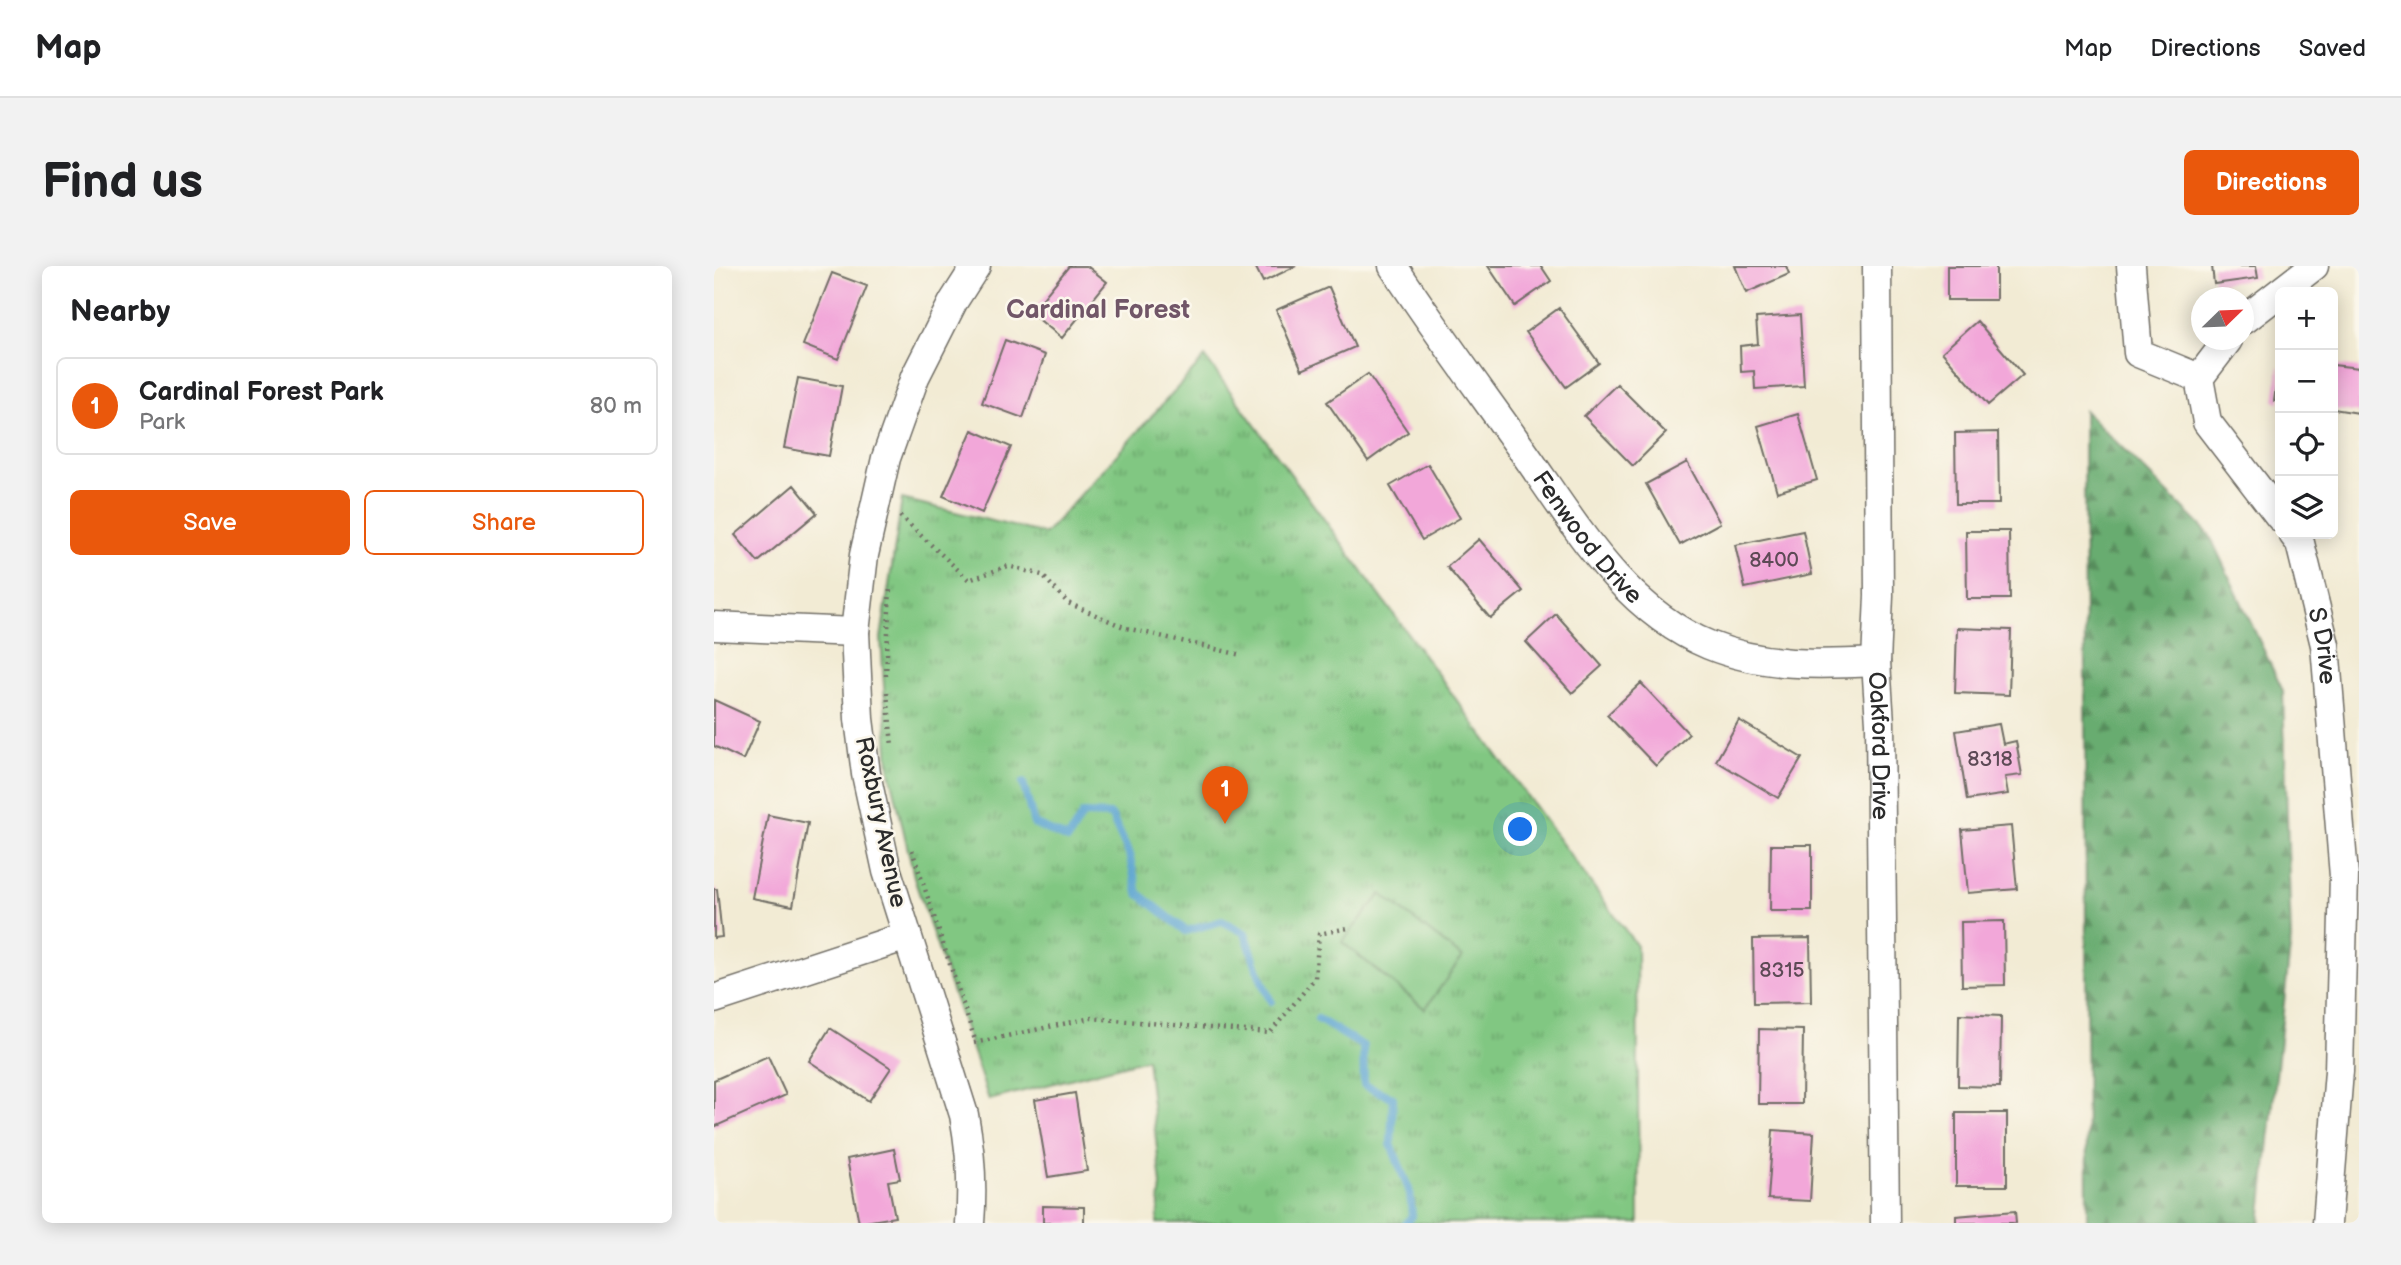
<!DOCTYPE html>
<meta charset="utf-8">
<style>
body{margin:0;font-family:"Balsamiq Sans",sans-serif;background:#f2f2f2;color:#202124}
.controls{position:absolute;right:21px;top:21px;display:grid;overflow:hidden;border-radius:10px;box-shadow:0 4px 18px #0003}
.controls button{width:63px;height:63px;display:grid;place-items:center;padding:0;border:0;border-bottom:2px solid #e0e0e0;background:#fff;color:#202124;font:35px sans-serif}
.compass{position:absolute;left:1477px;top:21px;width:63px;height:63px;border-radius:50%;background:#fff;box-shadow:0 4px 18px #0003;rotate:67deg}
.you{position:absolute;left:807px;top:564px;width:24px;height:24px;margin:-18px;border:5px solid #fff;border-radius:50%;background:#1a73e8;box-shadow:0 0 0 10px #1a73e833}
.badge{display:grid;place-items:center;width:46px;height:46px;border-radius:50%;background:#ea580c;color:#fff;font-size:23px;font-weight:700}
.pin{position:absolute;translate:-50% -58px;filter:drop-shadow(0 2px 4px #0008)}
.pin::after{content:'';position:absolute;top:37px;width:24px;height:21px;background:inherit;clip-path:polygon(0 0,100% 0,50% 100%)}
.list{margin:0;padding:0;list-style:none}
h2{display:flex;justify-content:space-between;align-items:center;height:91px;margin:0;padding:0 28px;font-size:30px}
h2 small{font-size:23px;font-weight:400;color:#757577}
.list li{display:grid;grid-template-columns:46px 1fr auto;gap:21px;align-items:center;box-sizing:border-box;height:98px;margin:0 14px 14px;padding:0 14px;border:2px solid #e0e0e0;border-radius:10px}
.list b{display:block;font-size:26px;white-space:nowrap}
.list p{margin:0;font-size:23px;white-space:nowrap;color:#757577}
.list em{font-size:23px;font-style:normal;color:#757577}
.actions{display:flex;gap:14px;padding:21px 28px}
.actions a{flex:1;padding:16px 0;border:2px solid #ea580c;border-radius:10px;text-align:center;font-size:24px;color:#ea580c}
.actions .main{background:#ea580c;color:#fff}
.icon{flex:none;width:38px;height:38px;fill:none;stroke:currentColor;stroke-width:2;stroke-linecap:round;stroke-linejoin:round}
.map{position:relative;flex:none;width:1645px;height:957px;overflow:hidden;border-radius:10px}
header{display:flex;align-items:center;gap:42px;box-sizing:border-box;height:98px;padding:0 35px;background:#fff;border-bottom:2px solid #e0e0e0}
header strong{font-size:33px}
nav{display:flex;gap:38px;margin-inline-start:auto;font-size:24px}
.intro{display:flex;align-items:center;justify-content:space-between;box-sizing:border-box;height:168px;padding:0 42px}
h1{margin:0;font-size:49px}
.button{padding:18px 32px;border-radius:10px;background:#ea580c;color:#fff;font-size:24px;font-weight:700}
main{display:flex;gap:42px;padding:0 42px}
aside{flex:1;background:#fff;border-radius:10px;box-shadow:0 4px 18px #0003}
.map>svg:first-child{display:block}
.forest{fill:url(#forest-firs);stroke:#4a6c4e;stroke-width:2}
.park{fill:url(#park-tufts);stroke:#567956;stroke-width:2}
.garden{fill:#81c782;stroke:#567956;stroke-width:2}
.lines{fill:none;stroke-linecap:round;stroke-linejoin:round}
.stream{stroke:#57a2cf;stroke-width:8}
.building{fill:#f2a7d9}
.minor-casing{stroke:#716e66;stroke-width:31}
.path{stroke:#716e66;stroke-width:4.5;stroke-dasharray:2 5;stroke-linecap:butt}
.minor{stroke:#fff;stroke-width:28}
.labels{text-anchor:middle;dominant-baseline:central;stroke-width:5;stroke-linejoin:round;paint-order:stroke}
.number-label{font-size:21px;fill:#5d4a56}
.street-label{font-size:24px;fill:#2b2b2b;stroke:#fbf7ec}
.neighbourhood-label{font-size:26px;font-weight:bold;fill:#715668;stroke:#fbf7ec}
</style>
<header>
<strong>Map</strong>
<nav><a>Map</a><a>Directions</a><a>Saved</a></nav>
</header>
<div class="intro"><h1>Find us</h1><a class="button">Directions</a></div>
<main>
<aside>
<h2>Nearby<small></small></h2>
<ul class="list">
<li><span class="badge">1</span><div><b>Cardinal Forest Park</b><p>Park</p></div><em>80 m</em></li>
</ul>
<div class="actions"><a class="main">Save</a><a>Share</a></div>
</aside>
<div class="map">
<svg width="1645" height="957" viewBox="0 0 1645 957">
<defs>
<pattern id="forest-firs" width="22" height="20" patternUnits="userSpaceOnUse" patternTransform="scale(1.75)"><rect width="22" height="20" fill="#68ac70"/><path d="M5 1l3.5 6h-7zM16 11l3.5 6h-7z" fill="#568c5c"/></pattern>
<pattern id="park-tufts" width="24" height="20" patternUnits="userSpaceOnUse" patternTransform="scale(1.75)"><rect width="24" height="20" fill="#81c782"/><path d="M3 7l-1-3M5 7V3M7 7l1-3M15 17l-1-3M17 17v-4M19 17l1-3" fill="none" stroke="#6aa26b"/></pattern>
</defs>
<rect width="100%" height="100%" fill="#fbf7ec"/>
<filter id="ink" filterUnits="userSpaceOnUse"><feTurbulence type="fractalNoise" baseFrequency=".0143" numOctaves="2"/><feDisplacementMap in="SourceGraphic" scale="14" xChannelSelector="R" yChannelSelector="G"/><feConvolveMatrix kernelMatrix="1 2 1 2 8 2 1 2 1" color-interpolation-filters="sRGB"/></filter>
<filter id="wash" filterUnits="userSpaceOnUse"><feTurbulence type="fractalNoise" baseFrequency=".00686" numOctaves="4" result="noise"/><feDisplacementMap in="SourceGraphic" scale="28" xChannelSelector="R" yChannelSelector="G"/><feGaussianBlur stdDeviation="1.57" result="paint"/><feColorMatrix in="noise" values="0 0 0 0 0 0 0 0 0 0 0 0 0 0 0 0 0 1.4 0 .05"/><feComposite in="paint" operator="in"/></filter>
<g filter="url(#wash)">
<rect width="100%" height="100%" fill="#f2ebd4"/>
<!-- forest -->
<path class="forest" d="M1370 144 1495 268 1569 425 1577 673 1546 957H1373Z"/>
<!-- park -->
<path class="park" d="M491 91 923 680 925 957H443L447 919 433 793 275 834 201 615 175 501 167 372 188 233 331 268Z"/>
<!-- garden -->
<path class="garden" d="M667 628 748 691 711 743 628 676Z"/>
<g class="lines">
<!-- stream -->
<path class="stream" d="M309 517 320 558 354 573 369 548 397 549 415 588 424 627 472 665 508 655 531 667C540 690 545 714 557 735
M604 753 649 780 650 819 679 832 677 878 696 927 698 950 692 957"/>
</g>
<g id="blocks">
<!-- building -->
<path class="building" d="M355 0H373L393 16 348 72 317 47Z
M541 0H582L549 16Z
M774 0H827L837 15 801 40Z
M1021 0H1072L1075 8 1032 27Z
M1233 0H1282V34H1233Z
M1498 0H1542L1544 12 1500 18Z
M118 7 153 20 124 93 89 79Z
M615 21 641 81 588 104 562 44Z
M845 42 885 97 852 121 812 66Z
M1086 49 1090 120 1041 123 1040 105 1027 106 1026 80 1044 78 1042 52Z
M1263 55 1309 109 1274 139 1228 86Z
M291 74 331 89 309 152 268 137Z
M1619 99 1645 102V147L1619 143Z
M1565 100H1566V136L1560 135Z
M654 108 694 166 654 195 613 136Z
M84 112 128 120 115 190 70 182Z
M903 118 952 167 919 200 870 150Z
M1084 148 1103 214 1063 226 1044 160Z
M258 164 297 181 268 247 229 230Z
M1284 166 1285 238H1242L1241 167Z
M973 196 1006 257 966 279 932 218Z
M714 198 746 252 708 274 676 220Z
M80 219 103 247 44 296 21 269Z
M1089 265 1098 308 1031 322 1021 279Z
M1252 265H1295L1296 333H1253Z
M765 273 809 325 776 352 733 301Z
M842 348 888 400 858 427 812 376Z
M1243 362 1297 364 1295 429 1241 427Z
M927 417 975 468 942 500 893 449Z
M0 434 46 455 29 494 0 480Z
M1025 454 1088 492 1064 532 1002 495Z
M1285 458 1289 478 1302 475 1308 509 1291 511 1294 528 1253 534 1242 465Z
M54 549 94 557 79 640 38 632Z
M1297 560 1303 623 1254 627 1248 564Z
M1057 579H1098V645H1056Z
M0 623H3L8 671 0 672Z
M1290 655 1291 719 1248 720 1247 656Z
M1096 672 1097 736 1040 737 1039 673Z
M1245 748 1287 750 1286 821 1244 820Z
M116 762 177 802 155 835 95 795Z
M1045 763 1089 764 1088 838H1044Z
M54 790 72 829 0 861V814Z
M361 827 373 905 334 911 321 834Z
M1242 847H1293V920H1242Z
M1059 864 1100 867 1096 935 1054 933Z
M180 883 186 913 174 915 181 951 145 957 133 893Z
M329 940 370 941V957H329Z
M1301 945 1302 957H1242V950Z"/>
</g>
</g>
<g filter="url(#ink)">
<use href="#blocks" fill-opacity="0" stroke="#716e66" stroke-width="2"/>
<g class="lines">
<!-- minor casing -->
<g class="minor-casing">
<g id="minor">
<path id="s1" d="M679 0C719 61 762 119 804 178 857 252 907 343 995 379 1049 401 1105 399 1162 396"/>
<path id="s2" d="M1163 0 1165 330 1162 396 1166 457 1171 957"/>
<path d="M1417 0 1424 87 1485 112"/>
<path d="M1530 54 1600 0"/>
<path d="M1514 74 1485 112 1493 156 1566 251"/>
<path id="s3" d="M1579 268 1586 277 1611 379 1630 610 1625 805 1613 957"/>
<path d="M0 360 141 366"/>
<path d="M0 733 193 670"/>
<path d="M256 957C259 920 257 886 250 849L173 605 152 508 145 453 141 366 150 289 172 192 201 111 239 36 262 0"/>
</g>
</g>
<!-- path -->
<path class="path" d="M186 250 255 314 294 300 328 309 354 337 412 362 527 389
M172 410 176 321
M173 426 178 480
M198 584 262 777
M260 777 377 752 556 767 601 712 605 668 634 662"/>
<!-- minor -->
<use href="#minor" class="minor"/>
</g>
</g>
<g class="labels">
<!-- number labels -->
<g class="number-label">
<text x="1060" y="294">8400</text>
<text x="1276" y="493">8318</text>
<text x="1068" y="704">8315</text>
</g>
<!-- street labels -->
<g class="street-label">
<text stroke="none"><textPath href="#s1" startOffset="334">Fenwood Drive</textPath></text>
<text stroke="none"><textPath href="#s3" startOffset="117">S Drive</textPath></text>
<text stroke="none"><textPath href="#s2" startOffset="480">Oakford Drive</textPath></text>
<text transform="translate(167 556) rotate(78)">Roxbury Avenue</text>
</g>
<!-- neighbourhood labels -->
<g class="neighbourhood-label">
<text x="384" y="44">Cardinal Forest</text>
</g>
</g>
</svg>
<div class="controls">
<button>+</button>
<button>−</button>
<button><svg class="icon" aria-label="locate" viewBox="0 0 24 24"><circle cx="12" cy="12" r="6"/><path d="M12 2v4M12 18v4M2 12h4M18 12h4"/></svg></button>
<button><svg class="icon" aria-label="layers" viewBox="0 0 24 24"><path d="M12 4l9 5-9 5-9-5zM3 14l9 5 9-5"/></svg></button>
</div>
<svg class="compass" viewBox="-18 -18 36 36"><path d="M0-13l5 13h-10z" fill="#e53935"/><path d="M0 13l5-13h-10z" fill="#757577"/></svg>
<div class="you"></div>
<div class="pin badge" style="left:511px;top:558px">1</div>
</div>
</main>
